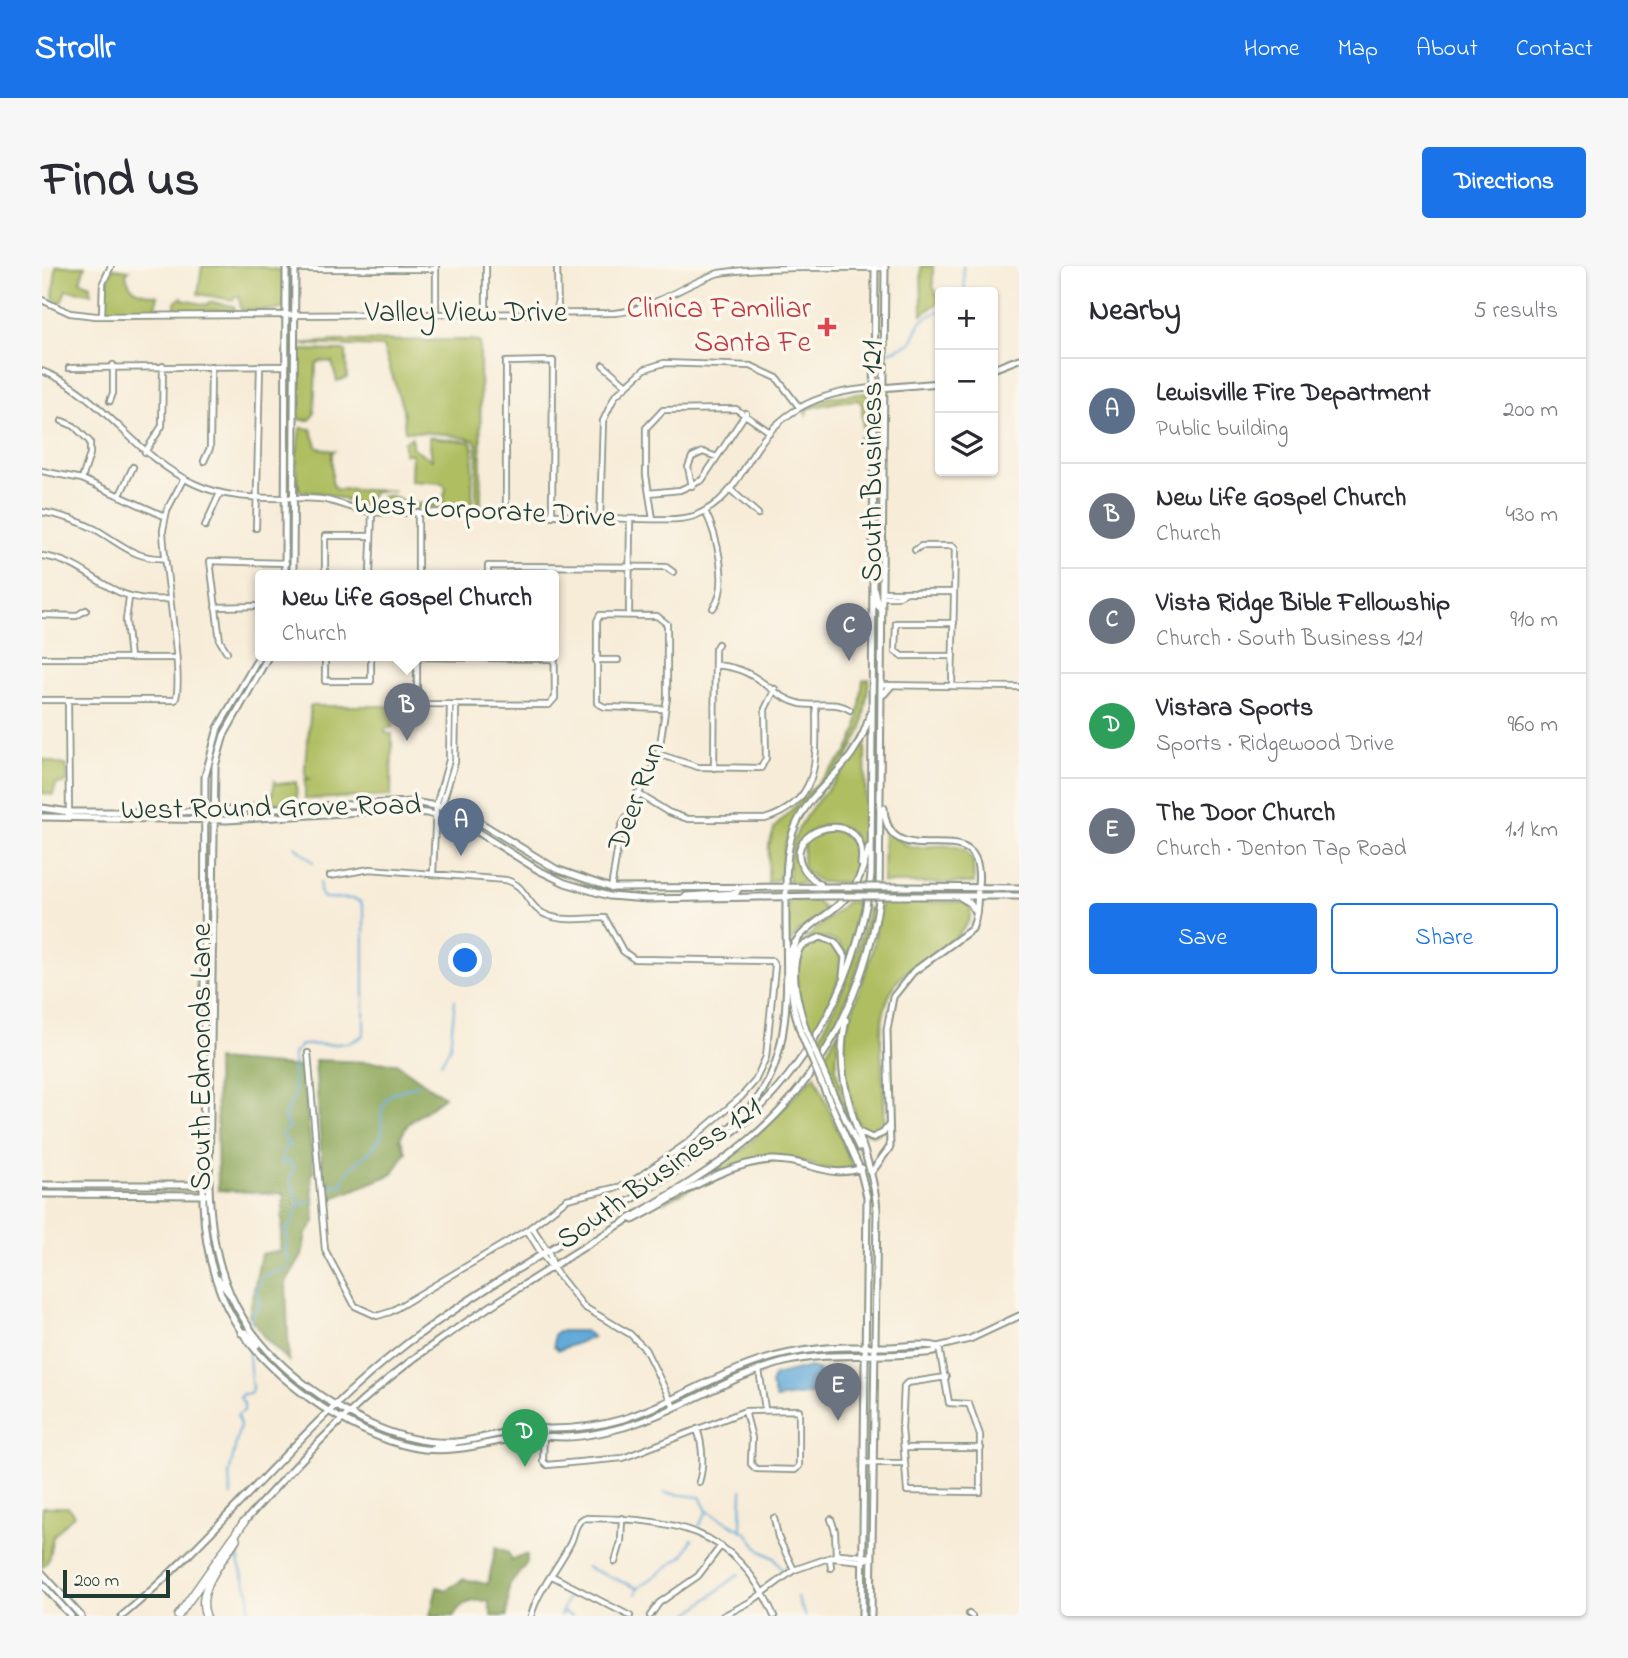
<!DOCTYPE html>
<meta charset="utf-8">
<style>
body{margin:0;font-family:"Indie Flower",sans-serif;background:#f7f7f7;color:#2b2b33}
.controls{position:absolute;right:21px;top:21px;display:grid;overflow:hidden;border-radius:7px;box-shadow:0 2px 5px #0004}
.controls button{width:63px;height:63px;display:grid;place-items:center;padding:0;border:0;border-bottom:2px solid #e1e1e2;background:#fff;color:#2b2b33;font:35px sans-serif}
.scale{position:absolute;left:21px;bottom:18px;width:107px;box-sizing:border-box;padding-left:7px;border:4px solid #1f3d34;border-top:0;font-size:19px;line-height:24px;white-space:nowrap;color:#1f3d34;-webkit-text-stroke:5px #fbf7ec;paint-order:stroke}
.you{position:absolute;left:424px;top:695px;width:24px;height:24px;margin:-18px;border:5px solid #fff;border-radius:50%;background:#1a73e8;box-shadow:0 0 0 10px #1a73e833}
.badge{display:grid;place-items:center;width:46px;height:46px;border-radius:50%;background:#1a73e8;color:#fff;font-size:23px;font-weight:700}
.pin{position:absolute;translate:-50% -58px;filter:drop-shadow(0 2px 4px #0008)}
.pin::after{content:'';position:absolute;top:37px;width:24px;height:21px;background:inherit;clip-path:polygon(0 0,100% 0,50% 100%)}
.popup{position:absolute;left:213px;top:304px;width:304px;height:91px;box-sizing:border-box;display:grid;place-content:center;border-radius:7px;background:#fff;filter:drop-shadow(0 2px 5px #0005);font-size:23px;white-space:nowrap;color:#7c7c81}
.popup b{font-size:26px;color:#2b2b33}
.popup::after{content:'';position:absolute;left:50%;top:100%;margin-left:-14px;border:14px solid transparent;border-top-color:#fff}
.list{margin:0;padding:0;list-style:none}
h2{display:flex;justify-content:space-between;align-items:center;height:91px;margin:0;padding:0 28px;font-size:30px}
h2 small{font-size:23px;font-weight:400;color:#7c7c81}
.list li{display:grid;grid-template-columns:46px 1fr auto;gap:21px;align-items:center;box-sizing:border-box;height:105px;padding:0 28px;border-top:2px solid #e1e1e2}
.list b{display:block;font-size:26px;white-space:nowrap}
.list p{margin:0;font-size:23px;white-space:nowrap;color:#7c7c81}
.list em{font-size:23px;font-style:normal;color:#7c7c81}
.actions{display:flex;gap:14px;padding:21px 28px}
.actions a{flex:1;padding:16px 0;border:2px solid #1a73e8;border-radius:7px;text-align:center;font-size:24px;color:#1a73e8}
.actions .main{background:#1a73e8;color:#fff}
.icon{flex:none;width:38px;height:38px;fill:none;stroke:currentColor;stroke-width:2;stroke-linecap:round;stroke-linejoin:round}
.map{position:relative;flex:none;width:977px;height:1350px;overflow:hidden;border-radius:7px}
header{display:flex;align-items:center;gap:42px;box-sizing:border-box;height:98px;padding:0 35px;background:#1a73e8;color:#fff}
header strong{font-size:33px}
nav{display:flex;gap:38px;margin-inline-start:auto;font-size:24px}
.intro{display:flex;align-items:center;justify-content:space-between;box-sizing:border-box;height:168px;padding:0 42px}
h1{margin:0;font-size:49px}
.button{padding:18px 32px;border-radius:7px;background:#1a73e8;color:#fff;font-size:24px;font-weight:700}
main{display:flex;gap:42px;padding:0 42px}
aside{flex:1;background:#fff;border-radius:7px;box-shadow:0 2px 5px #0004}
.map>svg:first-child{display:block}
.green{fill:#afbe61;stroke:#677e4a;stroke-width:2}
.forest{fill:#8ba557;stroke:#557146;stroke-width:2}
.water{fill:#62a9d9;stroke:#407386;stroke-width:2}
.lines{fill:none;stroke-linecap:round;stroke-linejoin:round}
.stream{stroke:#62a9d9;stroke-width:2}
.minor-casing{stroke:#8b9486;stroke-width:8}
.major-casing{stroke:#8b9486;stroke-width:9}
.highway-casing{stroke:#8b9486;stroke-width:10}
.minor{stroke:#fff;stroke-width:4.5}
.major{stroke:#fff;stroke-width:5}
.highway{stroke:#fff;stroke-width:7}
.major-bridge-casing{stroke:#8b9486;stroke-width:9;stroke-linecap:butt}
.major-bridge{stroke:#fff;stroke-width:5}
.health-dot{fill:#e0444e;stroke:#fbf7ec;stroke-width:2.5}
.labels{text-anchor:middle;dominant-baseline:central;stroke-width:7;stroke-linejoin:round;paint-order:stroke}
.health-label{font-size:30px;fill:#be3a42;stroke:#fbf7ec;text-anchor:end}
.street-label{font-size:30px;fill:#1f3d34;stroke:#fbf7ec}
</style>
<header>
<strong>Strollr</strong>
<nav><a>Home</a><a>Map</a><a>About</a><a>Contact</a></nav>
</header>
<div class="intro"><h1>Find us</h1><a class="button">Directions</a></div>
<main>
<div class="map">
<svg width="977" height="1350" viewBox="0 0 977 1350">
<rect width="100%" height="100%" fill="#fbf7ec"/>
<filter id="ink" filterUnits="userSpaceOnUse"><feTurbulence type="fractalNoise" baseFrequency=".0143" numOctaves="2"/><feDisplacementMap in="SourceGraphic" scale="14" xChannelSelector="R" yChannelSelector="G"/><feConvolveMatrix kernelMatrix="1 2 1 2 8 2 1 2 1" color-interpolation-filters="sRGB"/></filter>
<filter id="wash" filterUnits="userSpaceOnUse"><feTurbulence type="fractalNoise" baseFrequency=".00686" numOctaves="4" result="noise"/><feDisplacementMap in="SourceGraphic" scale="28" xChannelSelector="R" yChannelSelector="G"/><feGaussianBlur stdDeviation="1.57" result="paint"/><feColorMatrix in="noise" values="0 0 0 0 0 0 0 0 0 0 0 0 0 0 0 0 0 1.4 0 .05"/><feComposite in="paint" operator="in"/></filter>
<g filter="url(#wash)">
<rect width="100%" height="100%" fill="#f7ecd8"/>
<!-- green -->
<path class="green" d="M14 0H43L38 15 49 19V27L24 24 19 37 11 32Z
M160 0H215L242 5V41L237 44H199L197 30H193L191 34 156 28Z
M879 0H891V20L898 35 880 49Z
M71 2 87 4 84 7C86 26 100 27 116 30L113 44H63L62 23Z
M140 31 141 34 165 39 167 36 192 40 193 44 133 45V36Z
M293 75 431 74 438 77 439 240H434L435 179 432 174 404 168 363 165 361 143 341 81 257 78Z
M257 84 304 85 305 112 295 115 290 96 279 95 274 98 272 148 268 154H258L254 149Z
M825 127 829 136 826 174 817 172 821 169 820 138 816 134C796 134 782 139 766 143L764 148 762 143 788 131Z
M258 162 269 163 276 182 292 185 290 186V216L293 223 353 225H332L324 240 319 239 285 228 258 225 255 211V226L254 192Z
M370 171V181L390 194 387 171 429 176 431 182 430 240 369 242 336 238 340 230H350L365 238H397L401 235 404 222 400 217 369 215 370 188H362V176Z
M827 413 820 463 806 491 758 545 743 579 738 612 726 617 727 579 733 561 805 487 815 464 821 414Z
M268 440H346L351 445V461L343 463V467L350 468 349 530 263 533V513H267L263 509C262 485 269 464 268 440Z
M823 469 824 573 818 599C819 520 716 576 769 617H747C742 542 798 528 823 469Z
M0 493 25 500V516L14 518 11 529 0 527Z
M233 515 235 518 254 516 255 537 207 538 206 534H224L230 530Z
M842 553C865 603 893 568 923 584L931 595 932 617H841Z
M792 564C817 572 819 597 806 617L778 616 762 604C758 575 763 568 792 564Z
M746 635H774L784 645 755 667 744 684Z
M805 636H821L805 697C803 671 782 670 763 673Z
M839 636H921L928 641C935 672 872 692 854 717 826 758 846 814 842 859L837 867 830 869 817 863 800 803 804 763 830 686Z
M826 642H830C822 694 803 743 776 788L773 780C797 735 815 693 826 642Z
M771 675C830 673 781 748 768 772 760 744 741 694 771 675Z
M797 764 794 803 809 863 779 796Z
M773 809 811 902C788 911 767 893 743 893 699 892 658 918 620 937L702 883Z
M0 1241H26L32 1249 11 1270 6 1295 0 1301Z"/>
<!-- forest -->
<path class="forest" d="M174 794 260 801 272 906 269 908 273 956 264 968 260 990 244 1016 247 1095 222 1071 207 1049 219 988 238 985 242 928 176 924Z
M273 794 354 797 402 831 366 858 358 872 364 886 351 908 289 933 287 915 281 916Z
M454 1281 466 1286 470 1295 477 1290 485 1289 484 1298 467 1320 465 1350H450L446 1335C433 1333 417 1337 412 1350H388L395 1321 404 1324 422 1313 446 1318Z"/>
<!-- water -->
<path class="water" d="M516 1065H543L551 1071 517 1084 512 1080V1069Z
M768 1101 777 1105 776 1127 734 1133 729 1119 732 1110Z"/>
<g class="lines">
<!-- stream -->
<path class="stream" d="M921 0 923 26
M847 86 869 77 879 55 898 44
M253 580 271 596
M399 797 408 781 413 734
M287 923 291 919H301C304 898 326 893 337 874 344 863 337 854 340 843 342 838 346 833 348 828L376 819
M256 940 268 935
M209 1058 210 1048 218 1039 214 1023C217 1019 219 1011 224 1009 235 1004 244 1007 248 994L243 986 246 974 243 965 249 959 257 937 248 914 252 900 247 896 240 898 241 883 248 880 239 867 247 862 242 852 252 830 251 788 259 779C276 778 310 782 322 768V648L319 636 312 633 282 632 278 626V616
M622 1227 658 1231 665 1245 705 1267 719 1285 732 1292 741 1304
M189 1230 187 1209 198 1159 195 1149 202 1145V1137L198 1132 200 1128H208L210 1123 206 1081
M657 1260 665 1245
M699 1261 700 1224
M194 1290 208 1329 206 1350
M197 1295 198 1279
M544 1301 595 1322
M594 1328 596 1322 642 1289 650 1273
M755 1331 763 1350
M521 1346 530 1350
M518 1350 527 1329
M644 1350 697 1308"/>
</g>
</g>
<g filter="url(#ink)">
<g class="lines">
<!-- minor casing -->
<g class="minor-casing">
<path id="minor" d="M444 0V48
M515 0 516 48
M394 1V48
M253 3H394
M0 34 28 47 54 50 572 47C611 44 640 19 677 7 725 0 792 2 843 2
M60 49 61 17 69 0
M561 99 583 118
M27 102 244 100
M0 105C58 126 94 192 153 218 194 237 234 230 278 233 295 235 311 244 329 246 375 249 421 244 467 246 511 248 555 253 599 253 617 253 636 255 652 250 686 237 697 210 715 182 743 140 784 125 833 122
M68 135 71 127V99
M20 155 32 160 48 176V188L40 213
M103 186 120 160 121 100
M162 195 168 182 169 100
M0 205 40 213 122 250
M650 220 646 201 650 191 661 186 675 191
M690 225 716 248
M607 227 638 224 660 214 704 147
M78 229 91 201
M663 245C674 267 689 321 671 342
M0 246C18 249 37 255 53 263 78 277 93 294 123 292
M464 246V96L511 95 510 250
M558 253 561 155 573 130 603 103 622 97 709 100 735 112 757 141
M611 253 604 209V162L621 144 694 143 728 166
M163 260 178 227
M214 262 218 100
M873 284 879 280H911L913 283 910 420
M0 290C53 297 62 339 127 333
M283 309V270H328
M328 309 330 246
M376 309V246
M446 309V300L624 301 631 306
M840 326H912
M840 331H855L865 326
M87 332 84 354 88 392
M173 341 218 340
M587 347 588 253
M0 349 34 350 44 344
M185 386 178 375 168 295 244 297
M283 389V415H329V389
M375 389V433L378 438 507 439 513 432 512 349
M911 390H860L853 385 854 357H912
M375 391 513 393
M0 392H134
M554 394H576
M673 399C719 402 726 430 759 438 775 441 793 434 808 444
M839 419 977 421
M0 434H133C143 417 121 294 121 264L125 244 142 212
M26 434 27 549
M616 488 656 501 719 502 724 492 723 443 733 423
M672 502 673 383 676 378
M595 527 626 546 646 553H723C781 535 774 488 774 439
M399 542 413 496 414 439
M391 607 394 540 407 494 408 439
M569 623 579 561 614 495 618 479 625 432V358L615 350 558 349 555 355V437L563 441 623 443
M266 787 283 984 313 1040 335 1050 348 1046 485 964 525 933 585 919 645 877 699 831 713 815 724 791 733 700 730 695 592 693 581 685 563 652C543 652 513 658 496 644 483 633 482 619 464 614L328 603 288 610
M490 961 507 987 511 999
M485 964 501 990 542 1041 588 1068 603 1083 632 1141
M717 1104 723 1143
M502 1163 501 1195 505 1199 581 1192 703 1145 757 1144V1200L753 1204 714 1203 709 1198 710 1172 703 1145
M655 1163C661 1179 662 1200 657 1216
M864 1182H939
M823 1197H863L860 1163 862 1120 865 1117 904 1111
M863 1197 865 1225 938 1226V1169L927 1138 907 1137 897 1081
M732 1252 736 1271 752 1304
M789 1253 793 1265 794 1289
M791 1292 820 1295 830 1291
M788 1293 789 1302
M573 1296 579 1276 580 1252
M510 1310 588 1350
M927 1348 930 1350
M489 1350C496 1323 517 1301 529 1276 533 1267 533 1257 542 1252 629 1253 693 1259 732 1350
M608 1350 617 1337 656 1310 678 1281
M681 1350 710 1335 752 1304 798 1288 830 1291"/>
</g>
<!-- major casing -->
<g class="major-casing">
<path id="major" d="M951 103 977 93
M839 122 898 117
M243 309 244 0
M251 309 253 0
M832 323 836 340 840 344
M218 389 176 462 163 511 161 936C164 1031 202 1089 280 1141 310 1160 346 1179 382 1183 416 1187 449 1175 482 1171 496 1169 510 1171 524 1171 543 1171 563 1166 582 1161 636 1145 684 1112 739 1097 788 1084 841 1093 892 1086L895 1081 928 1073 977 1050
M227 389 182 469 173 500 167 918C169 1003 192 1063 260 1116 303 1149 358 1180 414 1176 437 1174 459 1166 482 1163 490 1161 499 1163 508 1163 533 1163 558 1160 581 1153 628 1138 671 1110 718 1095 757 1082 797 1080 838 1081 851 1082 886 1076 895 1081
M842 428 849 420
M0 542 27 546H137L371 536 400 541 434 554 514 603 569 622 781 621
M0 551 185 554 352 544 385 547 423 558 496 604 523 617 567 630 605 633 779 630
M780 620C708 571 829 528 819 598
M858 621 977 622
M644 630 694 627 697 622
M857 630H977
M918 631 928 637 933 645
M754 676C745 705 749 739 759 767
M746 694C751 662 790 651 808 627 818 614 823 596 827 581
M804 754C787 827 829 874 835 943L829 1350
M764 764C757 741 745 703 759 680L779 671 793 676 803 691 801 710
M785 814 817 882
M780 818 818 903 825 931 820 1350
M815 865 830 872 841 867 847 859
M668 882 669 876C680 867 692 859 702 849 756 794 743 711 744 641 744 616 743 590 751 566 768 517 814 507 828 447
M829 907 848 881 845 764 851 731 871 706 930 663C936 650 935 635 936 620 945 537 846 616 842 542
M0 919H161
M0 928 164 929
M591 954C633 933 682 896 730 894 766 893 786 914 820 902
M176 1013 188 1029
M199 1067 204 1066 215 1079
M394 1180H409L414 1176
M202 1256C264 1187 322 1126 399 1073 459 1032 521 994 582 956 622 932 665 908 702 878 778 817 822 730 837 635L843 0
M0 1307 39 1350
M0 1318 29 1350
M80 1350C182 1265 261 1156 367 1076 473 997 594 939 700 859 773 793 817 707 829 609L833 0"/>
</g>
<!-- highway casing -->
<g class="highway-casing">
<path id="highway" d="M136 1350 202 1256
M164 1350C153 1325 181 1294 194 1273"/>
</g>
<!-- minor -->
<use href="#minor" class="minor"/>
<!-- major -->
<use href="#major" class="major"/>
<!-- highway -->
<use href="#highway" class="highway"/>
<!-- major-bridge casing -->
<g class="major-bridge-casing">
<path id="major-bridge" d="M781 621H858
M779 630H857
M764 764 785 814
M759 767 780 818"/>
</g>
<!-- major-bridge -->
<use href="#major-bridge" class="major-bridge"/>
</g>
</g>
<!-- markers -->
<path class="health-dot" d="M781.5 50.5h7v7h7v7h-7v7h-7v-7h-7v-7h7z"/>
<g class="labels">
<!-- health labels -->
<g class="health-label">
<text x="769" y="44">Clinica Familiar<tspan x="769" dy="34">Santa Fe</tspan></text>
</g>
<!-- street labels -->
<g class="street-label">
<text x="424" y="48">Valley View Drive</text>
<text transform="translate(832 195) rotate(-90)">South Business 121</text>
<text transform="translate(443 246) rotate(3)">West Corporate Drive</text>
<text transform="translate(596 531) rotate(-70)">Deer Run</text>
<text transform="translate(229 543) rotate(-1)">West Round Grove Road</text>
<text transform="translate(161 791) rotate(-90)">South Edmonds Lane</text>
<text transform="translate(618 909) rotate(-35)">South Business 121</text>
</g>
</g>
</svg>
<div class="controls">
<button>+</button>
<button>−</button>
<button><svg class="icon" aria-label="layers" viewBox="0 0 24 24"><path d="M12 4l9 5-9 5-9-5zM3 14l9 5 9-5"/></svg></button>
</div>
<div class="scale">200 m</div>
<div class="you"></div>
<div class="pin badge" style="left:419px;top:590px;background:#5c6f8a">A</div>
<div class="pin badge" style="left:365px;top:475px;background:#6b7280">B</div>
<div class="popup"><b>New Life Gospel Church</b>Church</div>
<div class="pin badge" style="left:807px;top:395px;background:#6b7280">C</div>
<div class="pin badge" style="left:483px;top:1201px;background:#2e9e5b">D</div>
<div class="pin badge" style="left:796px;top:1155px;background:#6b7280">E</div>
</div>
<aside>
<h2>Nearby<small>5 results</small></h2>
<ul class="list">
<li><span class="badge" style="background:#5c6f8a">A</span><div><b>Lewisville Fire Department</b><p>Public building</p></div><em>200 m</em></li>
<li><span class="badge" style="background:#6b7280">B</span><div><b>New Life Gospel Church</b><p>Church</p></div><em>430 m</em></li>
<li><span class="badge" style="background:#6b7280">C</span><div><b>Vista Ridge Bible Fellowship</b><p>Church · South Business 121</p></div><em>910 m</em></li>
<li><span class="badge" style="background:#2e9e5b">D</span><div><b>Vistara Sports</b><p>Sports · Ridgewood Drive</p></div><em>960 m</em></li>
<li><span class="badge" style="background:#6b7280">E</span><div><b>The Door Church</b><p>Church · Denton Tap Road</p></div><em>1.1 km</em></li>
</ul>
<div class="actions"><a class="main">Save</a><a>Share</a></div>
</aside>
</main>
